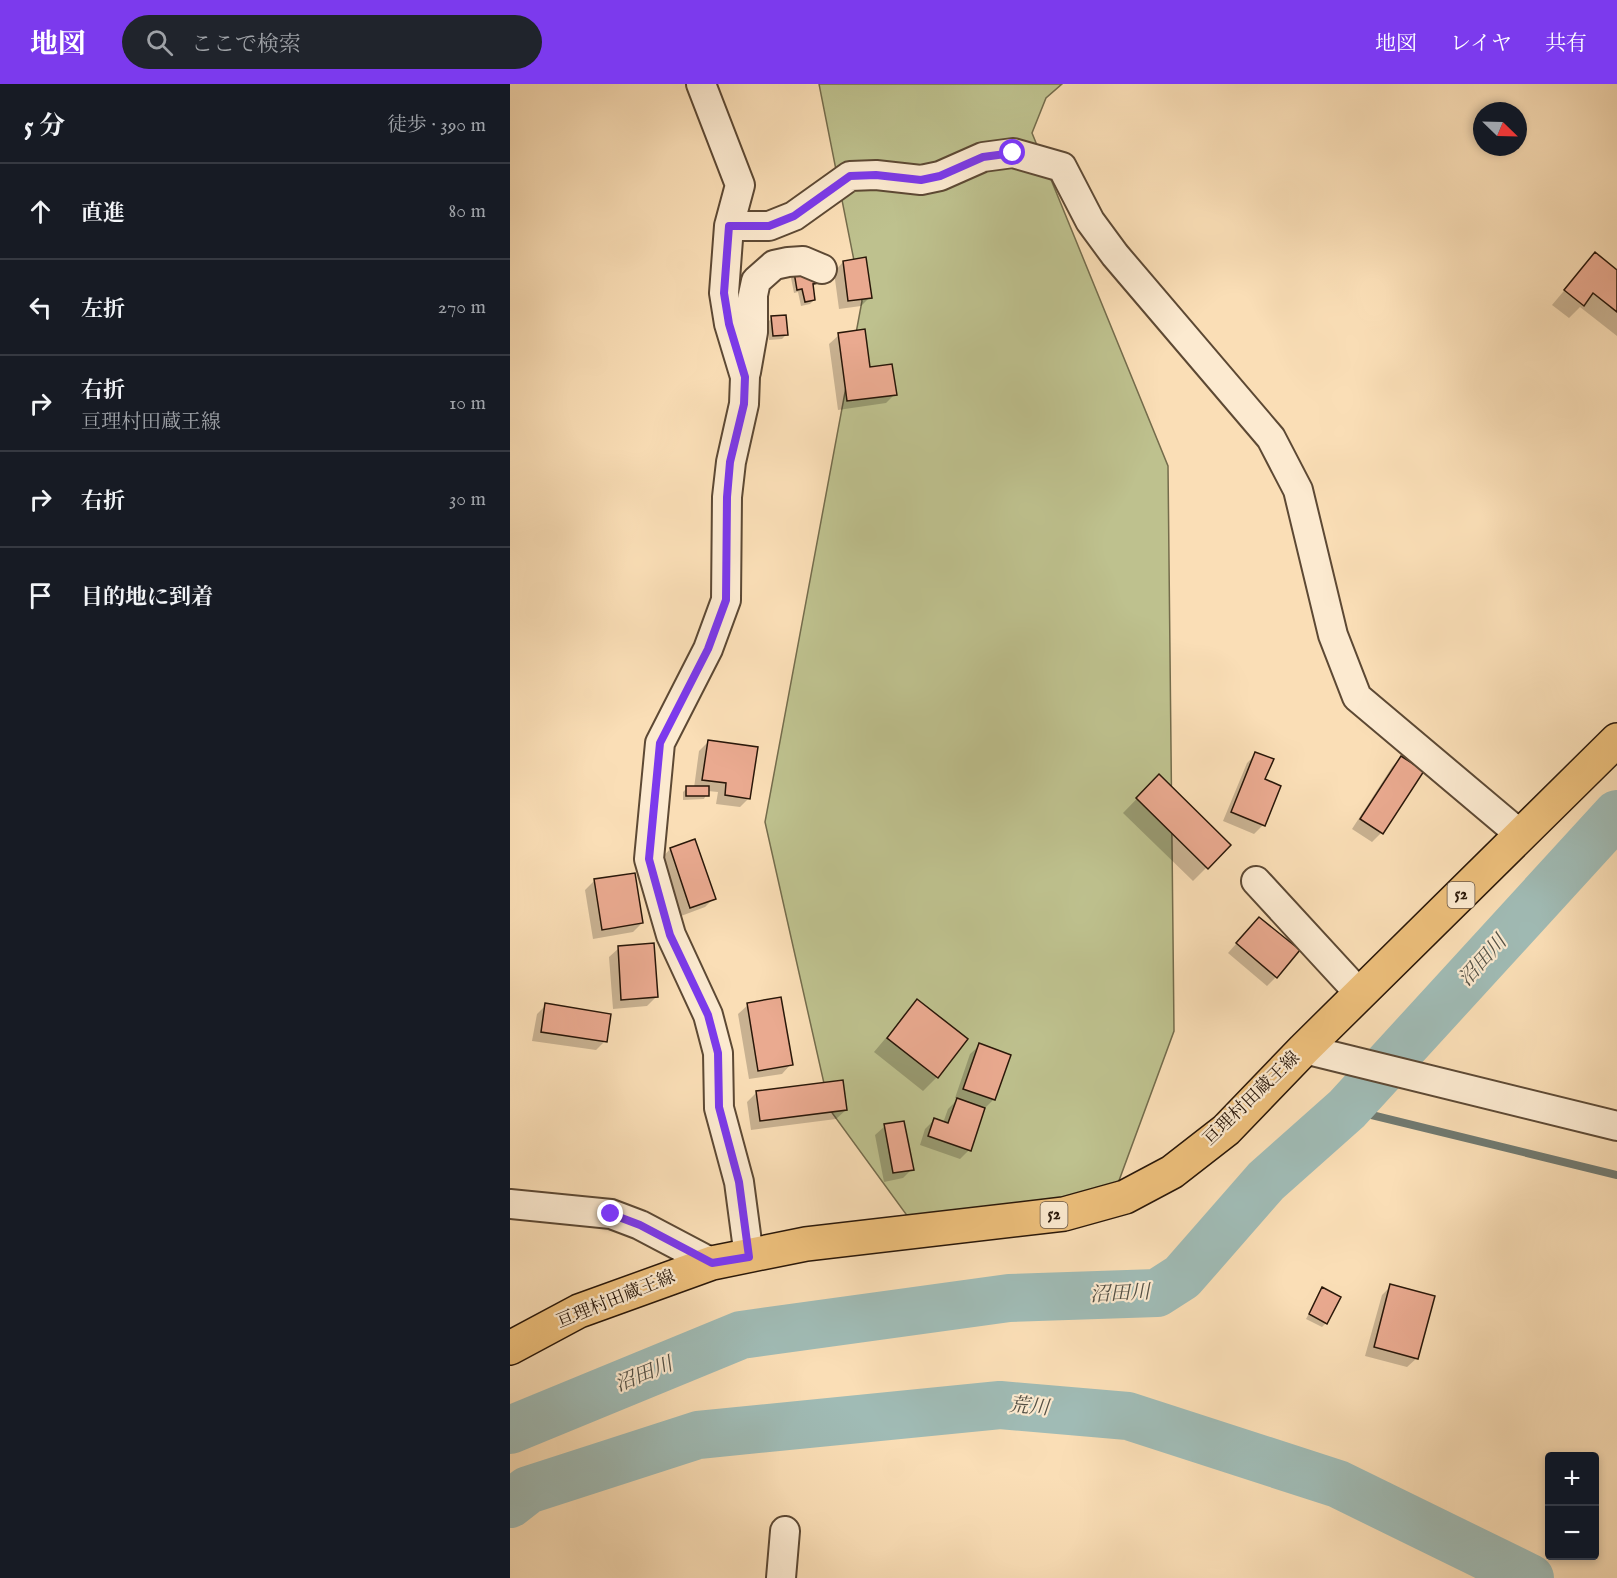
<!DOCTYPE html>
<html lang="ja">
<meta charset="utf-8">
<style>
body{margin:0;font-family:"IM FELL English","Noto Serif JP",serif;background:#20242c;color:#f1f3f6}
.controls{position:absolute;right:18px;bottom:18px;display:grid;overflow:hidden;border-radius:6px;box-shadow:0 3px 9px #0003}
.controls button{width:54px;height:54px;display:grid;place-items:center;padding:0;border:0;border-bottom:2px solid #363941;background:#171b24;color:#f1f3f6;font:30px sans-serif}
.compass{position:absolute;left:963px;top:18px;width:54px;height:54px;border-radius:50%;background:#171b24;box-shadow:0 3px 9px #0003;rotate:113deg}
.stop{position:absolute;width:18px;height:18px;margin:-14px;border:4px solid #7c3aed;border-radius:50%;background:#fff}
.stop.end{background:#7c3aed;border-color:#fff;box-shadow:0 2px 6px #0008}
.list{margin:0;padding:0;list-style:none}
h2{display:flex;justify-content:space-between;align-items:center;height:78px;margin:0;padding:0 24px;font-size:26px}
h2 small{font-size:20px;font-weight:400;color:#9ea1a6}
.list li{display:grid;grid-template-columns:39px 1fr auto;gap:18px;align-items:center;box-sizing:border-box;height:96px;padding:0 24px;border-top:2px solid #363941}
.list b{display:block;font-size:22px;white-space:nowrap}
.list p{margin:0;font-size:20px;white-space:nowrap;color:#9ea1a6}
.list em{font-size:20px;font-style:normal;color:#9ea1a6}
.icon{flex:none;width:33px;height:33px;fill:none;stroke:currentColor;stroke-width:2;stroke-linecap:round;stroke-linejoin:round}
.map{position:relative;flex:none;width:1107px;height:1494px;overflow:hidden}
header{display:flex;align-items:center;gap:36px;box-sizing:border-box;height:84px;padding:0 30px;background:#7c3aed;color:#fff}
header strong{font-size:28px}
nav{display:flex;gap:33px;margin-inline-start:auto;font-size:21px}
.search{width:420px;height:54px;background:#20242c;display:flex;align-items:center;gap:15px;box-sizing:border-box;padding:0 21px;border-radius:33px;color:#9ea1a6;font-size:22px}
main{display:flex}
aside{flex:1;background:#171b24}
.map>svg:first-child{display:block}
.green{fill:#bec18e;stroke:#746c4c;stroke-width:1.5}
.shadow{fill:#0003}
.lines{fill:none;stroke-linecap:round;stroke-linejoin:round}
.stream{stroke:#707970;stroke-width:8}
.river{stroke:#a0bbb5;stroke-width:48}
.building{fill:#eaaa90;stroke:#291709;stroke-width:1.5}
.minor-casing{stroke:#5d4934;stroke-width:32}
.major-casing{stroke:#291709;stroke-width:36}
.minor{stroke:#fcead0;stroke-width:28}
.major{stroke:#edbf7b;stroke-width:33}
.route{stroke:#7c3aed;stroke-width:8}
.labels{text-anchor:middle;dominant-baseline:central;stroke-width:4.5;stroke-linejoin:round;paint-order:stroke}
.shield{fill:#fcead0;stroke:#685645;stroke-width:1.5}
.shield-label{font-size:16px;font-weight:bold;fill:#291709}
.street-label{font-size:18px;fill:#291709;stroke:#fcead0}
.water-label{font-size:20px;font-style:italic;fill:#535045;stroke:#fcead0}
</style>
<header>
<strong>地図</strong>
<div class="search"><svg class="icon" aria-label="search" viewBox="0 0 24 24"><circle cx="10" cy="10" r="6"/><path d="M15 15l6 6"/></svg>ここで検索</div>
<nav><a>地図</a><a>レイヤ</a><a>共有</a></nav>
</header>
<main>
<aside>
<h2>5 分<small>徒歩 · 390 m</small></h2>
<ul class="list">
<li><svg class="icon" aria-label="ahead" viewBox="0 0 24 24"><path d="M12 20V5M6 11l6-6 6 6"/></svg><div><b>直進</b></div><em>80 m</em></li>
<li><svg class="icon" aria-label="left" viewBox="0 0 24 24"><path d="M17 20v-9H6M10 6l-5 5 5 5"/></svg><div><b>左折</b></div><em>270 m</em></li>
<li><svg class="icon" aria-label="right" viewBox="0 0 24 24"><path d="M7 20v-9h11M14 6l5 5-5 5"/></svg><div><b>右折</b><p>亘理村田蔵王線</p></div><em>10 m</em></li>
<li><svg class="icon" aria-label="right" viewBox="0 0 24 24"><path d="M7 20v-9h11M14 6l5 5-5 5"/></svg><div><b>右折</b></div><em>30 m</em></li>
<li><svg class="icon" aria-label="arrive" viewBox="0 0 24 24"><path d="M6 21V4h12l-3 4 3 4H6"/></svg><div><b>目的地に到着</b></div></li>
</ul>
</aside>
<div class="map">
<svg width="1107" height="1494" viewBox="0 0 1107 1494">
<rect width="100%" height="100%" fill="#fadeb6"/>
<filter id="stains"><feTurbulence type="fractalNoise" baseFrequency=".00333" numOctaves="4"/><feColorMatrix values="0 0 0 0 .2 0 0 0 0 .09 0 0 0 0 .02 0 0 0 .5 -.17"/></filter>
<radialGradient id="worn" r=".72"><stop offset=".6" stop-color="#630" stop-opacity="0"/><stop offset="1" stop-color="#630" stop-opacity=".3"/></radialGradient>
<!-- green -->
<path class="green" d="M309 0H552L536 14 522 49 658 382 664 947 607 1102 409 1148 320 1026 255 738 352 217Z"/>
<!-- shadow -->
<path class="shadow" d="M1085 170 1107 188V252L1070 223 1059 234 1042 221Z
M333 178 360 213 351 222 329 225 324 188Z
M285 190 308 198 302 203 304 216 300 220 291 222 288 208 284 209 281 194Z
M262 234 276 251 272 255 259 256 258 238Z
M329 251 385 310 376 319 328 326 319 260Z
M198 658 239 714 230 723 206 720 208 708 198 707 194 715 173 716V708L177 704H184L189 667Z
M746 670 753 696V741L744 750 713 737 737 679Z
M891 673 912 687 871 749 862 758 842 745 882 683Z
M649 692 719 761 683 797 613 729Z
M184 757 204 814 195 823 171 832 151 775 160 765Z
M124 790 132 839 123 848 83 855 75 806 84 797Z
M740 844 766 893 757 902 718 869Z
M109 864 146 913 137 922 103 925 99 873Z
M407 917 427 993 413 1007 364 968Z
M36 921 95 957 86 966 22 957 27 930Z
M238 921 281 980 272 990 239 995 228 930Z
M470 961 500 972 483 1016 474 1025 459 1066 450 1075 410 1061 415 1045 424 1036 433 1039 438 1025 448 1015 445 1014 460 970Z
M247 1008 336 1026 326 1035 241 1046 237 1018Z
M375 1042 402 1085 393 1094 374 1098 365 1051Z
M881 1202 907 1274 897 1283 855 1272 872 1211Z
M812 1205 816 1239 812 1243 796 1235Z"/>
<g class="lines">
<!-- stream -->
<path class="stream" d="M837 1025 1107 1091"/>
<!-- river -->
<path class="river" d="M0 1346 231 1251 499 1214 647 1209 672 1193 756 1097 837 1025 1107 730
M0 1420 18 1406 188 1351 490 1321 618 1332 828 1400 1020 1494"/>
</g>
<!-- building -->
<path class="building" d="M1085 168 1107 186V228L1083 209 1074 222 1054 206Z
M356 173 362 214 338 217 333 177Z
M284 188 310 199 303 200 305 216 295 218 292 205 287 206Z
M276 231 278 251 263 252 261 232Z
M355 245 360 283 382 280 387 311 337 317 328 249Z
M198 656 248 663 240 715 215 711 216 699 192 696Z
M745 668 764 675 755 695 771 702 755 742 721 728Z
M891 672 914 687 873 750 850 735Z
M649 690 721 761 698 785 626 714Z
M176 702H199V712H176Z
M185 755 206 815 180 824 160 764Z
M125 789 133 839 92 846 84 795Z
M749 833 790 866 767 894 726 859Z
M144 859 148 913 111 916 108 862Z
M271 913 283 981 248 987 237 919Z
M407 915 458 955 428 994 377 954Z
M35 919 101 930 97 958 31 948Z
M469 959 501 971 485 1016 453 1005Z
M333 996 337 1026 250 1037 246 1007Z
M447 1014 475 1024 461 1067 418 1052 424 1034 438 1039Z
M394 1037 404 1086 383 1089 374 1040Z
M880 1200 925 1212 908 1275 864 1263Z
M812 1203 831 1213 817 1240 799 1230Z"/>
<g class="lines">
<!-- minor casing -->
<g class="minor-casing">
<path id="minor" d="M191 0 230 101 219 142 214 209 219 240 235 293 234 320 221 378 217 413 216 516 198 565 150 659 139 775 161 851 198 931 208 969 209 1024 229 1098 239 1173
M219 142H259L284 132 340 92 366 91 411 96 430 92 473 73 503 69 552 83 580 137 605 171 761 354 788 406 823 551 847 613 1012 752
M236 288 243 248V211L246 197 264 181 278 178 293 177 312 185
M746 797 850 910
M794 965 1107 1042
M0 1120 101 1130 130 1141 202 1179
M271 1494 275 1447"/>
</g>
<!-- major casing -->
<g class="major-casing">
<path id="major" d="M0 1264 69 1227 202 1179 296 1160 554 1130 615 1113 662 1088 716 1046 794 965 1107 656"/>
</g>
<!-- minor -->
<use href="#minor" class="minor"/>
<!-- major -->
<use href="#major" class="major"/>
</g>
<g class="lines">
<!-- route -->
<path class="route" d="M101 1130 130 1141 202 1179 239 1173 229 1098 209 1023 208 969 198 931 160 851 139 775 150 659 198 565 216 516 217 413 220 378 234 320 235 293 219 240 214 209 219 142H259L284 132 340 92 366 91 411 96 430 92 473 73 503 69"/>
</g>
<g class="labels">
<!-- shield labels -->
<g class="shield">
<rect x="937.5" y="798" width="27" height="26" rx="4.5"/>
<rect x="530.5" y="1118" width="27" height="26" rx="4.5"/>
</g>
<g class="shield-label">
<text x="951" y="811">52</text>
<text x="544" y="1131">52</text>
</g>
<!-- street labels -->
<g class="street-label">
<text transform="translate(742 1015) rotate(-44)">亘理村田蔵王線</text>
<text transform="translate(106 1216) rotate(-22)">亘理村田蔵王線</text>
</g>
<!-- water labels -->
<g class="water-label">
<text transform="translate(973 877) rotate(-48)">沼田川</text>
<text transform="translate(610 1210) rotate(-3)">沼田川</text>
<text transform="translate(134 1291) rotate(-22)">沼田川</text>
<text transform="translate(519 1323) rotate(5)">荒川</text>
</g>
</g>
<rect width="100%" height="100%" filter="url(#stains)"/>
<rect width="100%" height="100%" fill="url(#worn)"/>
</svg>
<div class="controls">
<button>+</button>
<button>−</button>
</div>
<svg class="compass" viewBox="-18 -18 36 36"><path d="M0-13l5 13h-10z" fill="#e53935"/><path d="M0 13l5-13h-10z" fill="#9ea1a6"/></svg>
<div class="stop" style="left:503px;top:69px"></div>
<div class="stop end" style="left:101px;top:1130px"></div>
</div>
</main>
